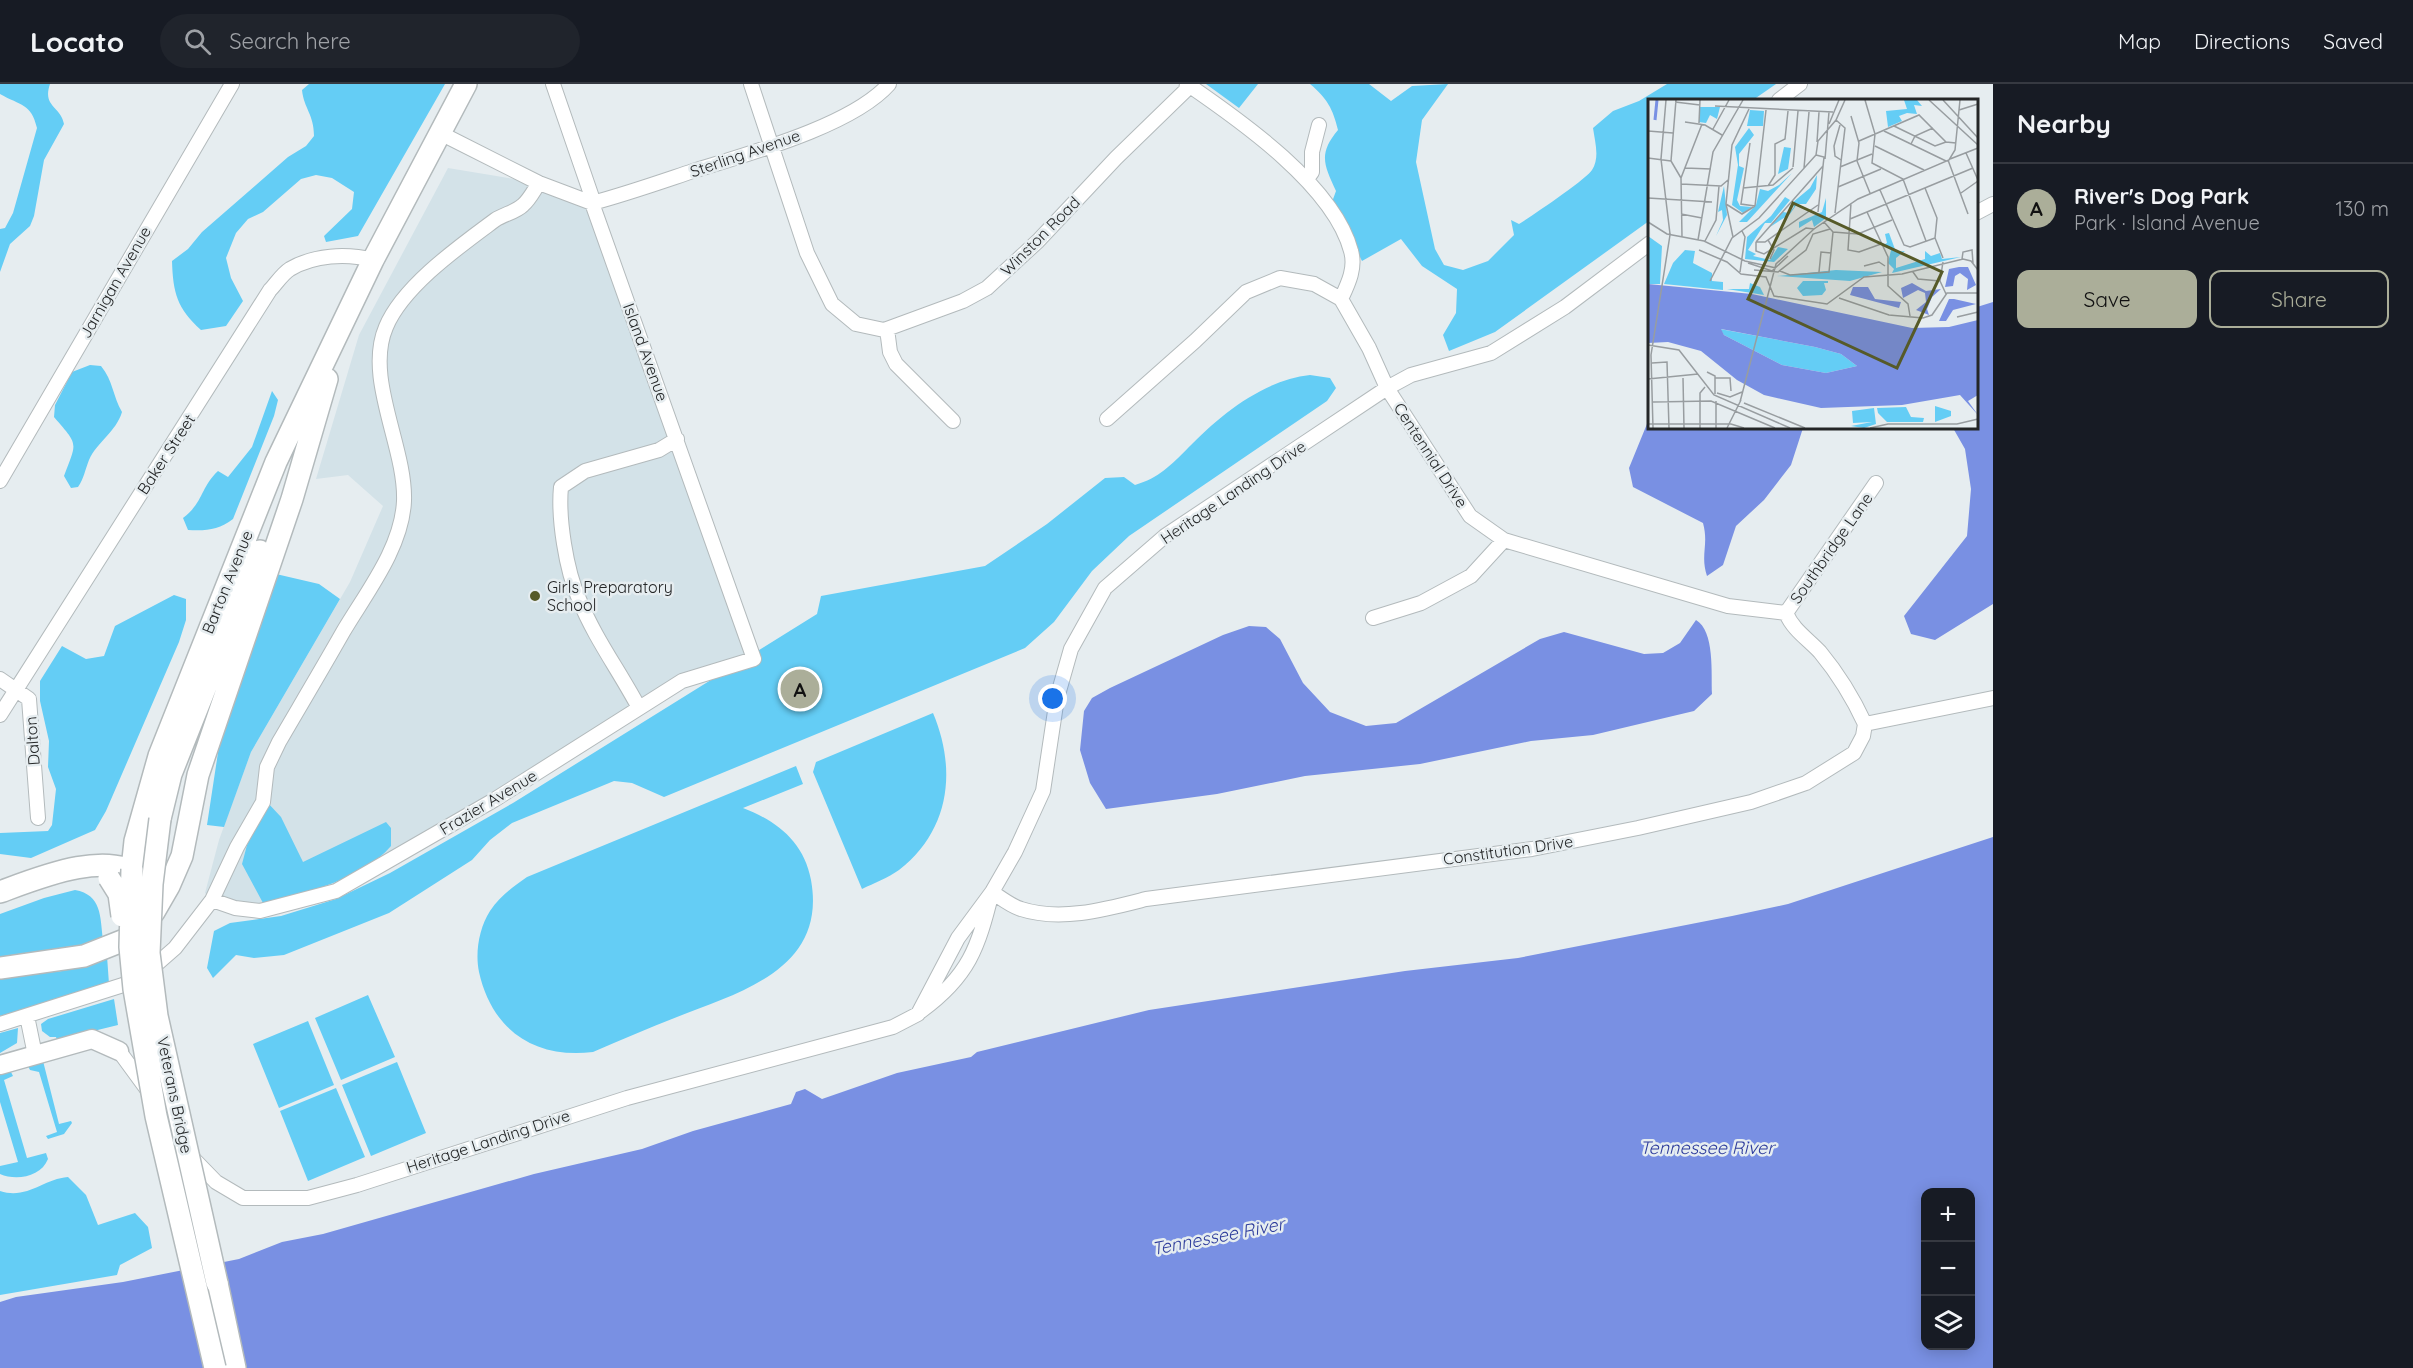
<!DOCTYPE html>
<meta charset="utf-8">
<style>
body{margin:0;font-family:Quicksand,sans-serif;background:#20242c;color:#f1f3f6}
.controls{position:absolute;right:18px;bottom:18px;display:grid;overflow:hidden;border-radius:12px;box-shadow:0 3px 15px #0003}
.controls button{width:54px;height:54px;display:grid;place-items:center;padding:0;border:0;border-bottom:2px solid #363941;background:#171b24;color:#f1f3f6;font:30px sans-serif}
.you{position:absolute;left:1053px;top:615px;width:21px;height:21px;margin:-15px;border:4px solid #fff;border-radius:50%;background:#1a73e8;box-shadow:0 0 0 9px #1a73e833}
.badge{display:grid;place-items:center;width:39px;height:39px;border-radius:50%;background:#abae99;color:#111;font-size:20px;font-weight:700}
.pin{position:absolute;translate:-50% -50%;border:3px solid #fff;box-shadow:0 2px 6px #0006}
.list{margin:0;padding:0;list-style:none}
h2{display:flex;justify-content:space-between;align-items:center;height:78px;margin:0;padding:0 24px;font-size:26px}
h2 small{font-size:20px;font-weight:400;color:#9ea1a6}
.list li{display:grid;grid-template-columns:39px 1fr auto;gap:18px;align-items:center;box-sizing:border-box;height:90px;padding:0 24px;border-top:2px solid #363941}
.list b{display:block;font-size:22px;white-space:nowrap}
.list p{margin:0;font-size:20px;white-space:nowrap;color:#9ea1a6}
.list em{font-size:20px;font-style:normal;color:#9ea1a6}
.actions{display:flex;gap:12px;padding:18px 24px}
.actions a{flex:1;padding:14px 0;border:2px solid #abae99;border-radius:12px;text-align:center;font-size:21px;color:#abae99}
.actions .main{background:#abae99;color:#111}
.icon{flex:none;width:33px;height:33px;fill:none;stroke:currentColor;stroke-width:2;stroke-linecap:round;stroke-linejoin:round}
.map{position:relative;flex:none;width:1993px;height:1284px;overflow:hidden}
header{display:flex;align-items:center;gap:36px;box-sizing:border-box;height:84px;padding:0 30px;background:#171b24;border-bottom:2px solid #363941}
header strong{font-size:28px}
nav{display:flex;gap:33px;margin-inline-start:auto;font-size:21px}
.search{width:420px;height:54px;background:#20242c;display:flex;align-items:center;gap:15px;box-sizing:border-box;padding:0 21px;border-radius:33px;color:#9ea1a6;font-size:22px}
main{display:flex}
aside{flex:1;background:#171b24}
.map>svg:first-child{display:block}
.built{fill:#d3e2e8}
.green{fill:#64cdf5}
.water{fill:#7990e3;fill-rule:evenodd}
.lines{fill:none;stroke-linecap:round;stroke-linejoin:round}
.street-casing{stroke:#b3babc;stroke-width:16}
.secondary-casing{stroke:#b3babc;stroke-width:21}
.primary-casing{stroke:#b3babc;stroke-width:24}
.street{stroke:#fff;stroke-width:14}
.secondary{stroke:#fff;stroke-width:18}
.primary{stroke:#fff;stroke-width:21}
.primary-bridge-casing{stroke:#b3babc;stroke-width:24;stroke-linecap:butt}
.primary-bridge{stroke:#fff;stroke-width:21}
.poi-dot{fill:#565a28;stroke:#e6edf0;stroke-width:2}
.labels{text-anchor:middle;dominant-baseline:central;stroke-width:5;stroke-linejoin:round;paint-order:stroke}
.street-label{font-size:16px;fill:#242627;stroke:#e6edf0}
.poi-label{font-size:16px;fill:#242627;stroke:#e6edf0;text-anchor:start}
.water-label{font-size:18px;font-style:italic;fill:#2d3c9c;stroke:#e6edf0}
.inset-river{fill:none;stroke:#7990e3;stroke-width:3}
.inset-road{fill:none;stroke:#989da0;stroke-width:1.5}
.view{fill:#565a28;fill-opacity:0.15;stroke:#565a28;stroke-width:3}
.inset-edge{fill:none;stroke:#242627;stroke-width:3}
</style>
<header>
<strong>Locato</strong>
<div class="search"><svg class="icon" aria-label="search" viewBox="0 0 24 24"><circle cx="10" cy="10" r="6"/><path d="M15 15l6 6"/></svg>Search here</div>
<nav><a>Map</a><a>Directions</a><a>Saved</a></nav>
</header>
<main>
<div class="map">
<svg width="1993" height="1284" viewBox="0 0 1993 1284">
<rect width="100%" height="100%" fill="#e6edf0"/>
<!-- built -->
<path class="built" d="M448 84 539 99 592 119 754 575 682 597 336 807 260 827 212 816 205 809 219 756 251 668 350 498 383 422 348 391 316 395 359 251Z"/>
<!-- green -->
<path class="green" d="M0 0H50C42 23 61 22 64 40L44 76 34 132 30 142 10 160 0 188V145L5 144 13 129 37 44C31 19 21 22 0 10Z
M309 0H445L358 152 326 158 324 152 352 125 354 108 332 94 316 91 301 95 263 128 248 135 236 149 226 174 231 194 243 217 226 242 201 246C177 224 173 209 172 177L188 165 202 148 288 73 306 62 314 52C314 30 304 25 302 6Z
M1206 0H1258L1239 24Z
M1310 0H1369L1391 17 1412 2 1448 0 1422 36 1416 78 1435 165 1444 181 1463 186 1488 177 1514 151 1511 136 1519 140C1529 134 1588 94 1592 86 1600 74 1595 58 1593 44L1613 27 1639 17 1667 0H1776L1753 16H1650L1649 137 1495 248 1449 267 1443 251 1456 229 1457 205 1422 182 1401 155 1362 177 1332 118 1336 107C1324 81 1318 70 1338 46 1333 25 1327 14 1310 0Z
M90 281 101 282C113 296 113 313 122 328 116 348 97 358 89 376 85 386 84 394 78 403L71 404 64 392C77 357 79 362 54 333L55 321 72 288Z
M1310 291 1330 294 1336 304 1327 317 1129 452 1092 487 1054 538 1025 564 664 713 632 699 614 697 512 739 490 756 472 776 389 829 284 871 254 874 236 871 213 894 207 884 214 847 230 839 281 832 336 815 390 789 513 719 817 530 821 512 985 482 1047 440 1105 394 1124 393 1135 401C1159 394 1171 381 1188 364 1220 331 1263 296 1310 291Z
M272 307 278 316 274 332 233 435C219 446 206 447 188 446L183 434C204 418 200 404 218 387L228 393 252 363Z
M276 490 319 500 340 515 251 668 224 743 207 741 219 662Z
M174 511 186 515V536L179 558 106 727 95 746 31 774 0 770V749L48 747 52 741 56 705 48 683 49 657 40 617V597L62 562 86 575 104 572 115 542Z
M933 629C957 686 950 746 899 786 888 794 874 799 862 805L813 688 816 678Z
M796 682 803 700 743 724C777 737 804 758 811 796 827 884 742 908 677 933 648 944 621 956 593 968 534 975 492 946 479 888 475 869 479 844 490 827 500 812 513 803 527 793Z
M267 718 281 733 303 778 386 738 391 744V762C363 795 304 810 263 819L242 780 247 761Z
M75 806C102 811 100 832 103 856L79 865 0 877V830L44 814Z
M107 872 109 900 0 932V894L62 887Z
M368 911 395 973 341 996 315 934Z
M114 915 118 941 57 956 56 953H50L42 947 41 940 48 935Z
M308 937 334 1001 279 1024 253 960Z
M18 944 17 959 0 969V949Z
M43 977 59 1040 71 1037 72 1039 64 1050 48 1055 46 1052 57 1048 39 988 30 986 28 982Z
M397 978 426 1049 371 1072 342 1001Z
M10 986 13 992 4 996 27 1074 46 1069 48 1075C41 1093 16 1097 0 1090V1082L18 1078 0 1018V989Z
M336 1004 365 1073 308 1097 280 1027Z
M68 1093 86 1111 98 1141 135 1129 148 1143 152 1164 120 1181 117 1191 0 1211V1107C27 1116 43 1095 68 1093Z"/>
<!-- water -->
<path class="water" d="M1993 218V520L1935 556 1911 550 1904 532 1967 452 1971 405 1965 365 1953 344H1976L1977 223Z
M1649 335 1650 344H1803L1791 381 1764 416 1736 442 1723 481 1707 492C1700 471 1709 461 1703 439L1633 403 1629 384Z
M1696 536C1715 547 1711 590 1712 610L1694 627 1593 651 1531 657 1420 680 1305 692 1217 710 1106 725 1090 699 1080 666 1084 627 1092 614 1110 604 1223 551 1249 542 1266 543 1280 555 1303 599 1330 628 1366 642 1396 639 1540 555 1564 548 1644 570 1663 569 1680 559Z
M1993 753V1284H0V1218L16 1213 123 1198 239 1175 282 1158 323 1150 534 1090 642 1065 693 1047 791 1020 796 1008 805 1005 822 1015 897 989 971 973 977 968 1149 926 1405 887 1518 874 1732 832 1788 820ZM1926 1108H1970V1262H1926Z"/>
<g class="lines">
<!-- street casing -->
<g class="street-casing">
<path id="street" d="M553 0 594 119
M751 0 807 169 832 220 856 240 884 246 963 217 987 204 1038 157 1116 74 1186 6 1187 0
M1187 0C1241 37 1334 102 1351 167 1356 184 1348 200 1341 215
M1779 16 1800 0
M1307 95 1312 88V68L1319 41
M592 119C626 110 660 98 693 87 747 70 852 42 889 0
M1976 129 1993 120
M887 245 890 268 896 280 953 337
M1107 335 1195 257 1246 208 1280 194 1314 200 1341 215 1369 264 1387 304 1470 432 1504 456 1728 522 1786 529C1793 546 1808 555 1820 568 1839 591 1853 614 1865 640
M0 397 232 0
M1786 529 1876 399
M1373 534 1421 519 1471 492 1504 456
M0 595 29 615 38 734
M639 624C620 588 594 553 579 515 566 486 558 434 561 403L585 387 659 366 677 355
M0 631 270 206C276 200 282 190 290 185 314 171 346 169 373 176
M1865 640 1993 614
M212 816 235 824 260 827 336 807 494 716 682 597 754 575 592 119 539 99 440 49
M921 927C969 892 978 864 992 808 1001 814 1011 822 1021 825 1061 838 1107 825 1146 815L1532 765 1638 744 1751 718 1806 699 1854 669 1863 652 1865 640
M27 932 35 971
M0 940 123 901 151 885 175 864 212 816 237 763 263 718 267 683 279 658C300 622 322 585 343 548 366 509 402 464 404 417 406 363 364 294 386 243 403 202 460 162 495 136 504 130 516 128 523 121 530 115 534 106 539 99
M119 967 149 1008
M160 1025 183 1064 216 1098 243 1114H308L357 1101 627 1014 893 943 918 930 958 854 992 808 1015 768 1043 707 1057 614 1071 565 1105 504 1165 452 1387 304 1411 291 1491 269 1565 223 1650 159"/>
</g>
<!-- secondary casing -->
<g class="secondary-casing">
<path id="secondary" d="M0 981 92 955 119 967"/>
</g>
<!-- primary casing -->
<g class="primary-casing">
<path id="primary" d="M160 735 171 690 260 467
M132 785 135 757 159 672 276 378 373 176 466 0
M0 808C38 794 107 765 142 793
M0 884 84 872 127 855 154 828 169 802 182 772 198 691 292 415 327 295
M217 1199 235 1284"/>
</g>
<!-- street -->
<use href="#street" class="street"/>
<!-- secondary -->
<use href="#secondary" class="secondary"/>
<!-- primary -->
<use href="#primary" class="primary"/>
<!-- primary-bridge casing -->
<g class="primary-bridge-casing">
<path id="primary-bridge" d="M160 735 152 800 149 869 157 932 217 1199
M132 785 130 863 134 905 156 1032 215 1284
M109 794 119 810 122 832"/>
</g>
<!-- primary-bridge -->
<use href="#primary-bridge" class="primary-bridge"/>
</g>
<!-- markers -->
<circle class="poi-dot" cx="535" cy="512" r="6"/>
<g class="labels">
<!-- street labels -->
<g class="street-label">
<text transform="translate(745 69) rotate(-19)">Sterling Avenue</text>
<text transform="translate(1040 152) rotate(-45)">Winston Road</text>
<text transform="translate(115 198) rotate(-60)">Jarnigan Avenue</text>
<text transform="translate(646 268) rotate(70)">Island Avenue</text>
<text transform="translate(166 370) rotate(-57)">Baker Street</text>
<text transform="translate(1431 371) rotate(57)">Centennial Drive</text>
<text transform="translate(1233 408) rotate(-34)">Heritage Landing Drive</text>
<text transform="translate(1831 464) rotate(-55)">Southbridge Lane</text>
<text transform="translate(227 498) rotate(-68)">Barton Avenue</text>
<text transform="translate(32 657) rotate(-94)">Dalton</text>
<text transform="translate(488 718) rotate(-31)">Frazier Avenue</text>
<text transform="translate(1508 766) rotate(-8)">Constitution Drive</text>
<text transform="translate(175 1011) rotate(78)">Veterans Bridge</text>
<text transform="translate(488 1057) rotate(-18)">Heritage Landing Drive</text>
</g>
<!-- poi labels -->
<g class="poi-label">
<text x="547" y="503">Girls Preparatory<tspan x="547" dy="18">School</tspan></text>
</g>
<!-- water labels -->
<g class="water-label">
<text x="1707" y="1063">Tennessee River</text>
<text transform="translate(1218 1152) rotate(-11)">Tennessee River</text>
</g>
</g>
<!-- overview -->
<g transform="translate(1648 15)">
<rect width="330" height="330" fill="#e6edf0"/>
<path d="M256 1H269L274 7 266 6 269 15 259 14 251 17 254 22 240 28 238 12 259 10ZM52 8H72L69 20 62 16 58 24 51 23ZM102 11 116 12 115 27H99ZM101 29 106 36 91 55V67L96 69 89 101 92 107 104 108 95 114 84 106 90 66 87 48ZM136 48 143 49 140 70 130 75ZM144 74 99 123H91L108 106 112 90 120 92 131 86ZM169 76 168 90 158 105H149L142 115 122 128 135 113 141 114 146 108 144 104 162 89ZM76 87 79 116 68 137 75 121 74 111 70 113ZM137 98 142 101 123 124H117L100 151 108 155 105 157 122 161 130 148 140 150 126 163 97 160 99 138 123 117ZM178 99V119L166 128 164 121 151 129V123L174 113ZM241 134 248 153 257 152 248 159V169L277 160V152L283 157 292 154 294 160 313 158 244 174 246 170 240 164 243 151 235 146 239 144 237 135ZM0 137 14 147 12 185H0ZM37 151 47 152 45 164 64 174V182L75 183V191L16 185 25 164ZM188 171 234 173 202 182 129 177ZM155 182H180V184H176L178 191 174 196 155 197 149 189ZM102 184 112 188 116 196 79 190H101ZM72 230 167 248 193 255 209 267 178 274 134 266 76 236ZM287 307 303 312V317L287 323ZM258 308 263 318 276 319 275 323H239L230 314 229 309ZM226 309 228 325 216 329 203 327 224 323 205 324 204 312Z" fill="#64cdf5"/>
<path d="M311 168H320L328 186 319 191 320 180 312 174 307 177 305 187 297 188 301 170ZM264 184 278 192 293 190 284 198 279 210 281 216 268 211 278 203 277 194 270 191 255 199 253 189ZM0 185 104 195 264 229 301 228 330 221V296L320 302 330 316 312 296 254 306 173 309 116 296 89 281 53 252 20 243 0 244ZM73 230 167 248 193 255 209 267 178 274 134 266 76 236ZM205 188H220L227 200 253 203 251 209 202 196ZM301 200H306L328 205 305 211 298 222H291Z" fill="#7990e3" fill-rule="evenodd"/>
<path class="inset-river" d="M7 21 9 1"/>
<path class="inset-road" d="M18 1 13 60 22 135M28 1 23 62 33 79M217 1 227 35 224 64 255 80 278 142M281 1 330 46M295 1 330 39M27 3 52 6M67 7 185 13M311 11 330 5M203 17 211 44 209 62 222 94M37 23 57 26 74 36M51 24 52 1M181 25 191 1M192 26 186 47 187 57 193 61M246 27 287 47 298 43M65 30 81 1M0 32 25 34M236 32 298 62M211 42 271 16 298 43 308 44M169 43 171 13M102 44 93 105 107 107M263 45 267 37 285 29M227 47 276 71M318 54 330 81M168 56 176 58 170 113M0 59 23 62M177 60 181 13M302 60 330 49M300 61 320 115M145 68 150 12M192 68 224 55M37 69 63 70M156 69 161 13M33 85 73 87 80 81M120 87 127 76V45L137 40 140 12M190 88 233 70M95 89 125 86 145 69M277 89 289 119 287 139 295 159M232 91 256 146 262 148 287 139M313 94 330 82M0 99 64 103M203 104 200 151 211 153 233 145M78 105 94 115 107 107M107 107 118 11M219 113 240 158V187L260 205 262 217M187 114 197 29 188 21M33 115 54 119M202 120 325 69M0 123 19 135 56 142 97 162 128 169M185 133 210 135 244 121M34 138 33 79 54 25M85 138 78 105 84 46 101 10M50 141 65 53 95 1M120 141 126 151 122 160M57 142 68 121 71 87M108 143 175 67M108 143V152L116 155 158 129 166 130M108 143H117L170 106M51 151 79 163 93 175 118 178 126 197 179 205 216 178 254 175 315 160 323 162 330 171M314 160 315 153 324 151 325 164M295 163 292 182 298 195M100 164 124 172 140 157M216 167 231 163 237 167M106 171 130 173 158 151 165 135 182 130M132 172 142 176 181 173 185 133 176 123M92 173 97 138 94 132M171 173 173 153 183 154M265 173 270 180 292 182M62 182 84 139 111 119 168 56 170 42 188 21 197 1M191 199 241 216 275 219 284 216 299 194H330M309 218 330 213M0 246 31 251 66 296 142 329M4 264 19 263 21 329M59 273 67 277V295M35 279 36 329M67 279H82L83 292M0 280 50 275M69 294 82 298 94 293M68 302V329M5 303 63 302 127 329M92 303 128 165 166 130 210 100 301 61 307 51 312 1M96 304 157 329M0 325H83L96 329M5 329 3 256 22 136M52 329V294L57 288M79 329 93 301M222 329 240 325H309L330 320"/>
<path class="view" d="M145 104 294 173 249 269 100 200Z"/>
<rect width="330" height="330" class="inset-edge"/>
</g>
</svg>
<div class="controls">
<button>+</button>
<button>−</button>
<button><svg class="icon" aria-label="layers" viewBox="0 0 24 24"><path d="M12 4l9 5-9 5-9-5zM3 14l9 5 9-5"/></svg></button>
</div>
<div class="you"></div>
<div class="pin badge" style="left:800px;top:605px">A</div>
</div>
<aside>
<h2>Nearby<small></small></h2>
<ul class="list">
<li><span class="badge">A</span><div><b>River's Dog Park</b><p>Park · Island Avenue</p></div><em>130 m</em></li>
</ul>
<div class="actions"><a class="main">Save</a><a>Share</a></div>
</aside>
</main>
